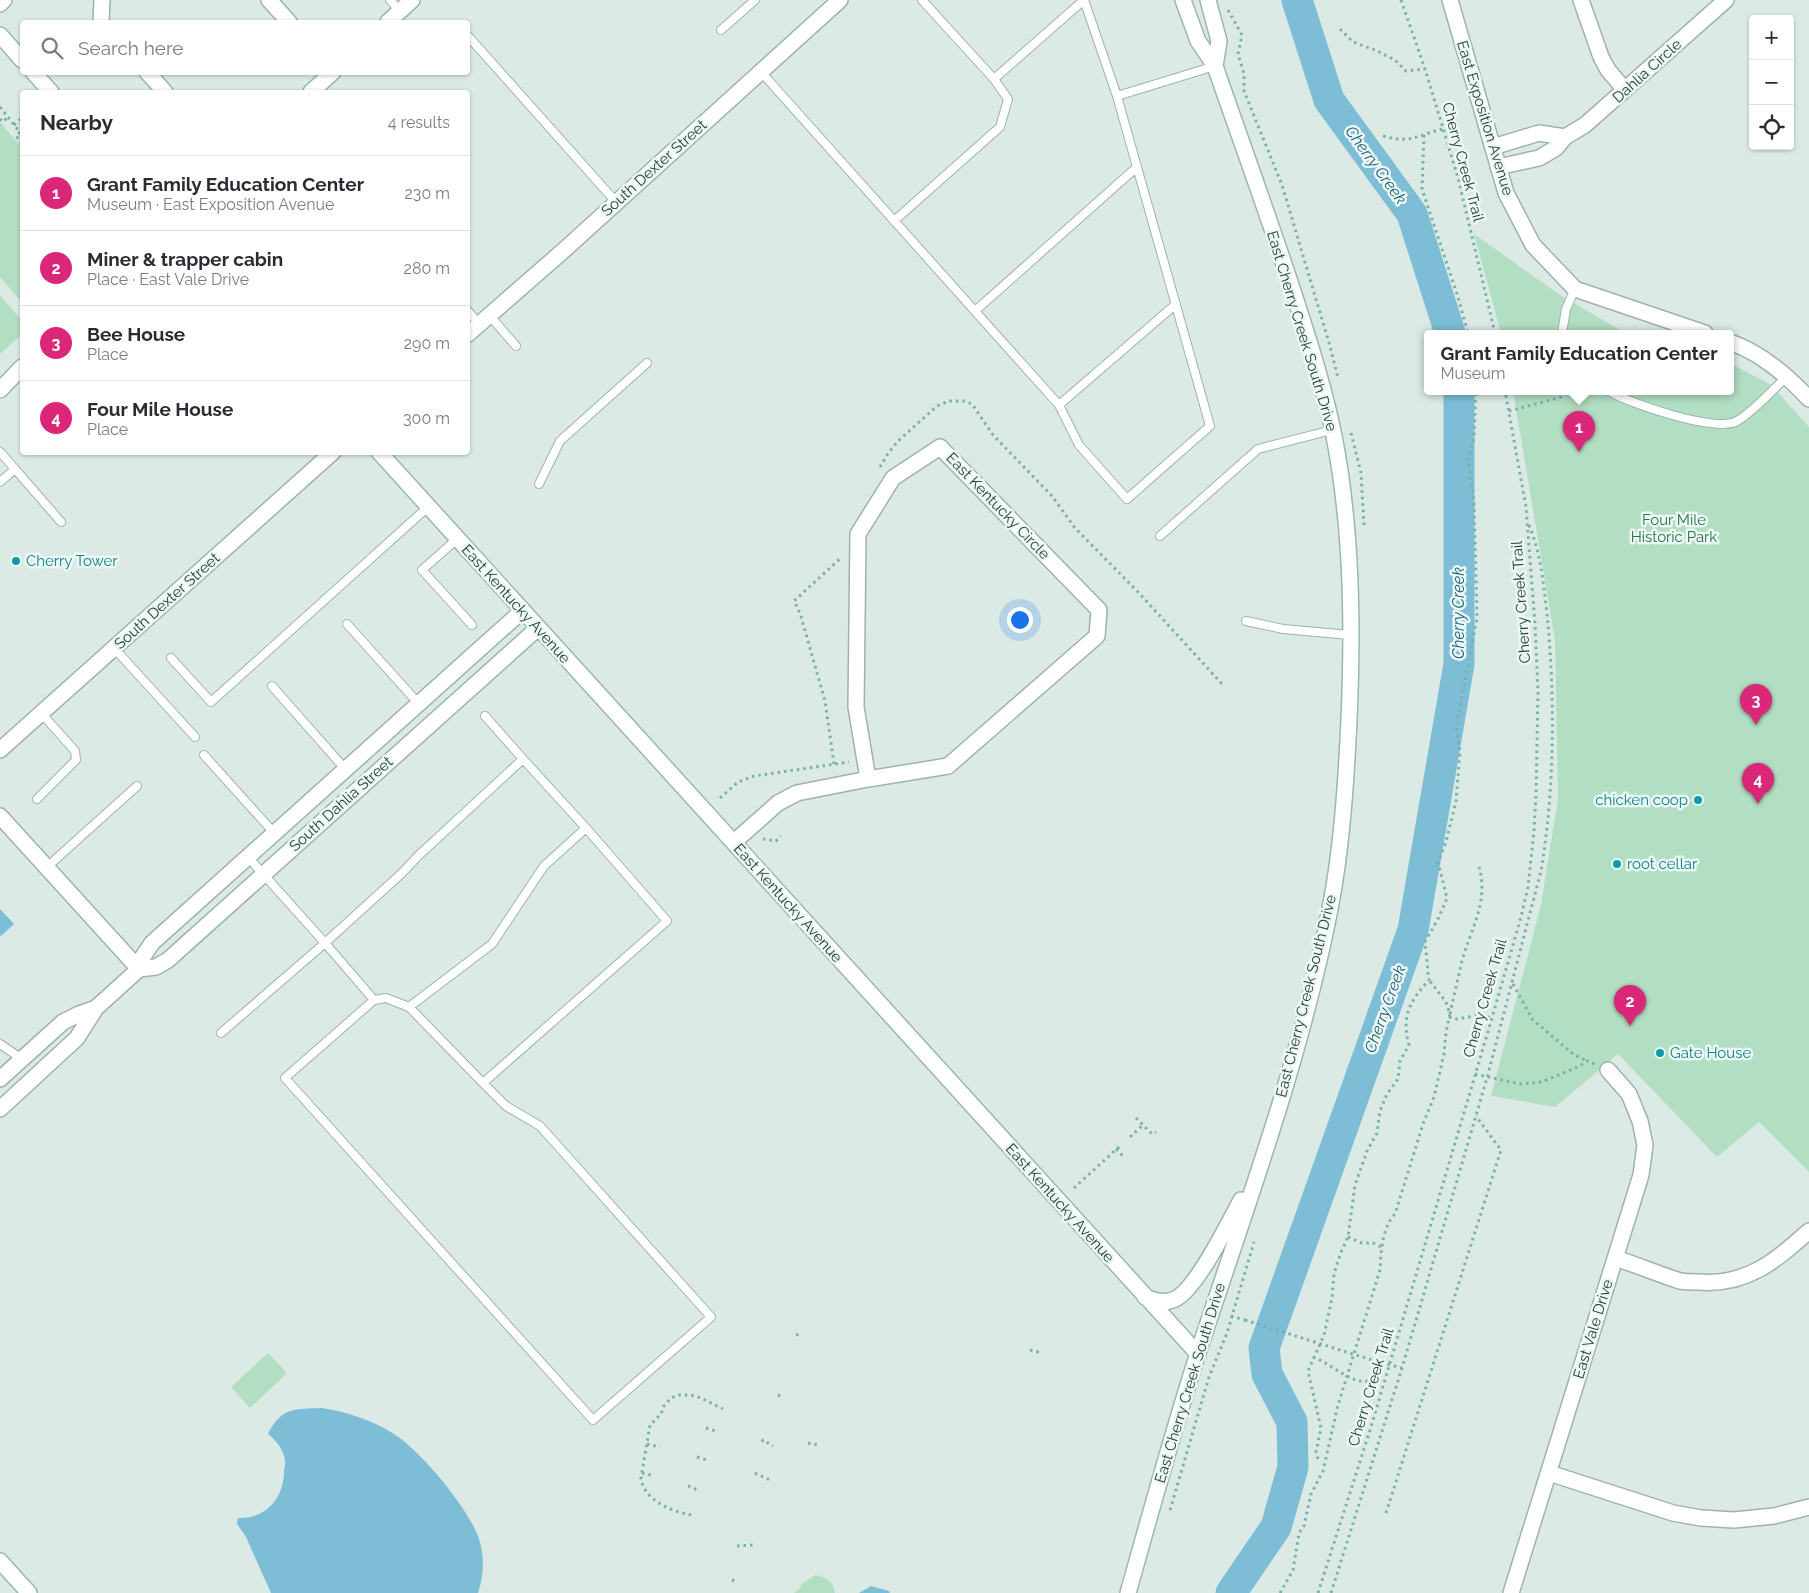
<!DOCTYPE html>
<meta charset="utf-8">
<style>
body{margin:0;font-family:Raleway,sans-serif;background:#f2f2f3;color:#2b2b33}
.controls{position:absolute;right:15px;top:15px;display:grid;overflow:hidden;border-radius:5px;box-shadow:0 1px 4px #0004}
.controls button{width:45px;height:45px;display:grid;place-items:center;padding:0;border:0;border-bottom:1px solid #e1e1e2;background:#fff;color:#2b2b33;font:25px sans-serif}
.you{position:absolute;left:1019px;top:619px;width:18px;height:18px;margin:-12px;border:4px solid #fff;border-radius:50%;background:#1a73e8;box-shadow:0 0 0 8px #1a73e833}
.badge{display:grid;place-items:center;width:32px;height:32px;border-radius:50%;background:#db2777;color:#fff;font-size:16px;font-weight:700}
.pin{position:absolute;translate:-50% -41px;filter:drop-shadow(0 1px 2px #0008)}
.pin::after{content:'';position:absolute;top:26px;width:18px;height:15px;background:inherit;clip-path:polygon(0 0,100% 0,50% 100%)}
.popup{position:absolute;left:1424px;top:330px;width:310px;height:65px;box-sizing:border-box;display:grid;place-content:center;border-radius:5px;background:#fff;filter:drop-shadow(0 1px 4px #0005);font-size:16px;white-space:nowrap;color:#7c7c81}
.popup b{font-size:19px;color:#2b2b33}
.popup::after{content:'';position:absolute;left:50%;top:100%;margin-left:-10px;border:10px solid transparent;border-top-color:#fff}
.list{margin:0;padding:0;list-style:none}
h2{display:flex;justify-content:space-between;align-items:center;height:65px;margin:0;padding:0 20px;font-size:21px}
h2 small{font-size:16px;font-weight:400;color:#7c7c81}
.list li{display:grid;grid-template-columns:32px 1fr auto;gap:15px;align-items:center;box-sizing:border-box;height:75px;padding:0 20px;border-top:1px solid #e1e1e2}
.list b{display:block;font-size:19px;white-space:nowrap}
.list p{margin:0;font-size:16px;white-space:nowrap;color:#7c7c81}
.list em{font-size:16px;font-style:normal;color:#7c7c81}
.icon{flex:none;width:28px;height:28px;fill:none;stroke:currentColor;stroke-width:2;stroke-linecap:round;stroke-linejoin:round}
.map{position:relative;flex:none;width:1809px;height:1593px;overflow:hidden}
.search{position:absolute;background:#fff;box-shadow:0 1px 4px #0004;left:20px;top:20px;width:450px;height:55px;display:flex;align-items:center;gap:12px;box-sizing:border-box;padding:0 18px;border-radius:5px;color:#7c7c81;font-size:19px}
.panel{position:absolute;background:#fff;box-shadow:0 1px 4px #0004;left:20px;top:90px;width:450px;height:365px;border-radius:5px}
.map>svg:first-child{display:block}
.green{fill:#b2dec3}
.water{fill:#7dbed6}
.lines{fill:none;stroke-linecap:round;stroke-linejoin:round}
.river{stroke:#7dbed6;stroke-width:31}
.lane-casing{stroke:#9fb2ae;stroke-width:10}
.street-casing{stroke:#9fb2ae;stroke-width:18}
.secondary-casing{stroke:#9ab7b0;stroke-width:18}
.path{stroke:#79b1a6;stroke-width:3;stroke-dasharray:2.5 4;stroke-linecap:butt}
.lane{stroke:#fff;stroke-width:8}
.street{stroke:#fff;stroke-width:15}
.secondary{stroke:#fff;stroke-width:15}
.path-bridge{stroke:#79b1a6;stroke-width:3;stroke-dasharray:2.5 4;stroke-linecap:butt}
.culture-dot{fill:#0f9aa8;stroke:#edf7f3;stroke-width:2}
.labels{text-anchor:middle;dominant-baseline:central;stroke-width:5;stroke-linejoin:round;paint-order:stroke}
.street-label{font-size:15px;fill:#1d3a36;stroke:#edf7f3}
.park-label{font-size:15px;fill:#24754d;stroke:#edf7f3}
.culture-label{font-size:15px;fill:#0d838f;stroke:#edf7f3;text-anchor:start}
.water-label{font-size:16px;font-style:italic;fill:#125d7b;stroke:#edf7f3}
</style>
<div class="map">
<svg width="1809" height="1593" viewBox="0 0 1809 1593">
<rect width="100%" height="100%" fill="#dceae6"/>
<!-- green -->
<path class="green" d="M0 122 22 148V296L19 299 0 277Z
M1474 234 1560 295 1622 331 1631 333H1501Z
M0 295 22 321V334L0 354Z
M1730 363 1771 385 1809 427V1172L1759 1122 1717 1157 1618 1054 1555 1107 1491 1096 1541 905 1558 798 1555 640 1513 391H1730Z
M268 1353 287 1373 250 1408 231 1387Z
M816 1575C825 1577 834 1582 835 1593H794L801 1587V1584Z"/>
<!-- water -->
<path class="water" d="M0 909 14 924 1 936 0 935Z
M322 1408C347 1412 372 1420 394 1434 421 1451 467 1507 478 1536 485 1554 484 1576 478 1593H271L246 1537 237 1524 238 1518C266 1519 284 1498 284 1471 285 1466 286 1461 284 1456 281 1446 275 1440 268 1434 281 1407 295 1409 322 1408Z
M871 1586 889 1591 890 1593H859Z"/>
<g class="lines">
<!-- river -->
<path class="river" d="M1297 0 1329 100 1412 214 1450 333
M1231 1593 1276 1527 1293 1467 1292 1422 1267 1374 1264 1348 1413 930 1459 664V391"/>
<!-- lane casing -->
<g class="lane-casing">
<path id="lane" d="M390 0 400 11
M922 0 994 79 1084 0 1117 96
M721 30 755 0
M468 36 616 202
M761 72 1059 405 1176 304
M894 221 1000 127 1008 99 994 79
M468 311 479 324
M975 311 1137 167
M489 315 516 346
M1562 333 1566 309 1575 289
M1609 391C1630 404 1712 431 1735 422 1749 416 1775 388 1787 376
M1059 405 1079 445 1127 499 1210 426 1117 96 1215 66
M0 452 15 469
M0 482 15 469 61 522
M539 484 560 441 647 363
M1160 536 1258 449 1332 430
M457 539 422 570 472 625
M1246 621 1283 629 1350 635
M347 624 419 704
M114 648 195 737
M171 658 211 702 428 507
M272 686 346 770
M485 716 523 759
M204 755 275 834
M37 799 76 760 75 751 42 714
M47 867 137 786
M374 1000 285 1078 593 1420 711 1317 540 1126 506 1106 483 1083
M409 1007 483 1083 667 921 586 828
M221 1033 325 943 374 1000 386 998 409 1007 492 944 544 866 586 828 523 759 418 856 402 873 325 943 248 857
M0 1044 22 1059"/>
</g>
<!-- street casing -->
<g class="street-casing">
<path id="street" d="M102 0 101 21 102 22
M269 0 289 22
M1450 0 1506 193 1533 245 1575 289 1705 333
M1581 0 1601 57 1608 70 1625 90
M0 4 4 0
M147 72 165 92
M1493 147 1539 133 1565 137
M1498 167 1539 158 1556 148 1565 137 1585 125 1726 0
M468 334 563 251 840 0
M1730 342C1761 353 1787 375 1809 399
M0 750 333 452
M0 816 139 969
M734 842 778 803 797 793 868 779 948 766 1097 636 1099 610 940 447 893 478 858 534 856 707 868 779
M139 969 156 967 168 960 538 628
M0 1079 63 1022 79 1014 96 1008
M0 1109 77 1038 96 1008 139 969 142 958 152 943 522 611
M1615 1258C1637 1265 1658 1274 1680 1281 1686 1282 1693 1282 1699 1282 1747 1286 1775 1261 1809 1231
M1549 1473 1673 1513 1701 1518 1734 1520 1774 1516 1809 1507
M1511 1593 1641 1175 1645 1145 1640 1121 1629 1094 1608 1070"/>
</g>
<!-- secondary casing -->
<g class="secondary-casing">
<path id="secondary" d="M1208 0 1219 41 1215 66
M388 22 412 0
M0 35 22 60
M33 72 51 92
M311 92 333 72
M0 390 22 367
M379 452 1198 1354
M1145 1297C1156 1301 1165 1304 1175 1299 1196 1290 1229 1222 1241 1200
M0 1561 29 1593
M1128 1593C1151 1512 1173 1430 1199 1350 1247 1205 1301 1058 1330 909 1342 847 1346 783 1349 720 1353 626 1352 528 1334 436 1324 386 1308 338 1293 291 1268 215 1241 141 1215 66L1198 41 1183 0"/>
</g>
<!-- path -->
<path class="path" d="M1401 0 1425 69 1458 178 1495 333
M1228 10 1242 35 1238 54 1244 74V91L1282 185 1330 346 1338 378
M1340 29 1353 42 1375 50 1395 60 1406 71 1425 69
M0 107 22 135
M0 119 3 122 7 118
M14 125 22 118
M20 132 16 136 22 144
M1424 135 1422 189 1457 294 1468 333
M1383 136C1412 144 1417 135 1443 129
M1509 411 1562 397 1570 391
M1351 433 1361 473 1364 525
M880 467 887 455 897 442 937 406 949 401H965L972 404 993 435 1052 496 1075 528 1139 593 1222 684
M834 764 825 701 800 613 794 601 842 557
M720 798 738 782 754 776 849 762
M763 839 776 841 781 836
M1513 984 1533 1020 1573 1054 1587 1061
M1450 1014C1454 996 1458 978 1462 961 1471 928 1489 902 1479 867
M1449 1017 1457 1019 1480 1015 1492 1018
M1475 1074 1520 1084 1542 1082 1580 1066 1587 1061 1595 1064
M1136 1118 1152 1134 1156 1132
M1132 1137 1131 1136 1143 1125
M1116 1149 1123 1156
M1074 1188 1120 1146
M1348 1237 1362 1243H1373L1381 1247
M1231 1316 1245 1320
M796 1335 801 1334
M1030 1350 1042 1353
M1313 1357C1329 1363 1343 1377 1360 1381 1367 1382 1376 1380 1384 1381
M1375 1361 1402 1368
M778 1395 783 1397
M706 1428 716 1431
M762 1442 763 1440 773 1446
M808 1443 819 1445
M647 1444 660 1447
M697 1457 707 1460
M1318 1459 1316 1452 1321 1428 1308 1371 1324 1335 1332 1298 1334 1274 1341 1252 1348 1237 1355 1185 1367 1151 1377 1133 1380 1111 1387 1094 1398 1079 1400 1061 1409 1045C1401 1016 1410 1001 1429 980L1425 942 1438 919 1447 898 1438 862 1446 842 1456 801 1460 751 1456 727 1477 618 1474 501 1468 459 1474 438 1476 391
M642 1473 651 1475
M755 1473 770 1480
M688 1486 698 1490
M1170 1510 1209 1377 1227 1333 1254 1242
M1386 1513 1501 1150 1476 1116
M691 1515C670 1511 644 1500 641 1478L650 1425 661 1414 664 1406 671 1398 679 1395H691L701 1398 723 1409
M737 1546 753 1545
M732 1580 738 1582
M1280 1593 1293 1570 1299 1533 1304 1526 1311 1494 1323 1471 1338 1405 1380 1270C1381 1251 1382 1228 1395 1214L1423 1124 1434 1097 1444 1054 1446 1032 1450 1014 1446 1002 1429 980
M1318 1593 1371 1427 1492 1018 1521 917 1528 887 1534 831 1536 794 1538 692 1535 624 1526 507 1505 391
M1331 1593 1402 1368 1487 1078 1541 871C1555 787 1555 698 1547 613 1543 582 1541 553 1529 525"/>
<!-- lane -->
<use href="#lane" class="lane"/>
<!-- street -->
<use href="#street" class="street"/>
<!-- secondary -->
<use href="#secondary" class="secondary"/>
<!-- path-bridge -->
<path class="path-bridge" d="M1245 1320 1375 1361"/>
</g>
<!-- markers -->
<g class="culture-dot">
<circle cx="16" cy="561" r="5"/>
<circle cx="1698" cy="800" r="5"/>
<circle cx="1617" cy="864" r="5"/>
<circle cx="1660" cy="1053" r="5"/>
</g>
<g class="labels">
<!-- street labels -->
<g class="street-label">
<text transform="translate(1647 71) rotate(-42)">Dahlia Circle</text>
<text transform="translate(1485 118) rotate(73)">East Exposition Avenue</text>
<text transform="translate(1463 162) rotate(75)">Cherry Creek Trail</text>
<text transform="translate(654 168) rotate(-42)">South Dexter Street</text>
<text transform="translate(1302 331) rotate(73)">East Cherry Creek South Drive</text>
<text transform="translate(998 506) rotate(46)">East Kentucky Circle</text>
<text transform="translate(167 601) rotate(-42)">South Dexter Street</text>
<text transform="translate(1521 602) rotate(-94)">Cherry Creek Trail</text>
<text transform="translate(516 604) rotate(48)">East Kentucky Avenue</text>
<text transform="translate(341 804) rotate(-42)">South Dahlia Street</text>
<text transform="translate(788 903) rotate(48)">East Kentucky Avenue</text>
<text transform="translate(1306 996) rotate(-76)">East Cherry Creek South Drive</text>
<text transform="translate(1485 998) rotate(-74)">Cherry Creek Trail</text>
<text transform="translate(1060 1203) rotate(48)">East Kentucky Avenue</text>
<text transform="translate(1593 1329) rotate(-73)">East Vale Drive</text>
<text transform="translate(1190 1383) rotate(-73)">East Cherry Creek South Drive</text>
<text transform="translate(1371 1387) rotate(-73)">Cherry Creek Trail</text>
</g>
<!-- park labels -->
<g class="park-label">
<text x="1674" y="520">Four Mile<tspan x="1674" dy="17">Historic Park</tspan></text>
</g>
<!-- culture labels -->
<g class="culture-label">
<text x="26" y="561">Cherry Tower</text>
<text x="1688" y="800" text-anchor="end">chicken coop</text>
<text x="1627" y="864">root cellar</text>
<text x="1670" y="1053">Gate House</text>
</g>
<!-- water labels -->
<g class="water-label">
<text transform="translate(1376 165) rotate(54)">Cherry Creek</text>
<text transform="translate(1458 613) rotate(-90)">Cherry Creek</text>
<text transform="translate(1385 1009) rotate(-70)">Cherry Creek</text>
</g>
</g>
</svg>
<div class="controls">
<button>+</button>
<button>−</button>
<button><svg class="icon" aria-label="locate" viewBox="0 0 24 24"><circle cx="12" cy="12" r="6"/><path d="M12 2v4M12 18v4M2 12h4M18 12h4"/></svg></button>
</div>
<div class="you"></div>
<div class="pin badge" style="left:1579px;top:452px">1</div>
<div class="popup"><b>Grant Family Education Center</b>Museum</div>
<div class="pin badge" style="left:1630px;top:1026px">2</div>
<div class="pin badge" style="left:1756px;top:725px">3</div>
<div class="pin badge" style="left:1758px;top:804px">4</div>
<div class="search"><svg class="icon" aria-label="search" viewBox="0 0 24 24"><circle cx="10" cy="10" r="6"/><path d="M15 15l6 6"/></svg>Search here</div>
<section class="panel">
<h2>Nearby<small>4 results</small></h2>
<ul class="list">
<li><span class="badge">1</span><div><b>Grant Family Education Center</b><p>Museum · East Exposition Avenue</p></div><em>230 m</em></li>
<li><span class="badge">2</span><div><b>Miner &amp; trapper cabin</b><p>Place · East Vale Drive</p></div><em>280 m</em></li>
<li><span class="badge">3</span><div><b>Bee House</b><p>Place</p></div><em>290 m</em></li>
<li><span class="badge">4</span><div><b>Four Mile House</b><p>Place</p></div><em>300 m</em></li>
</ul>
</section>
</div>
